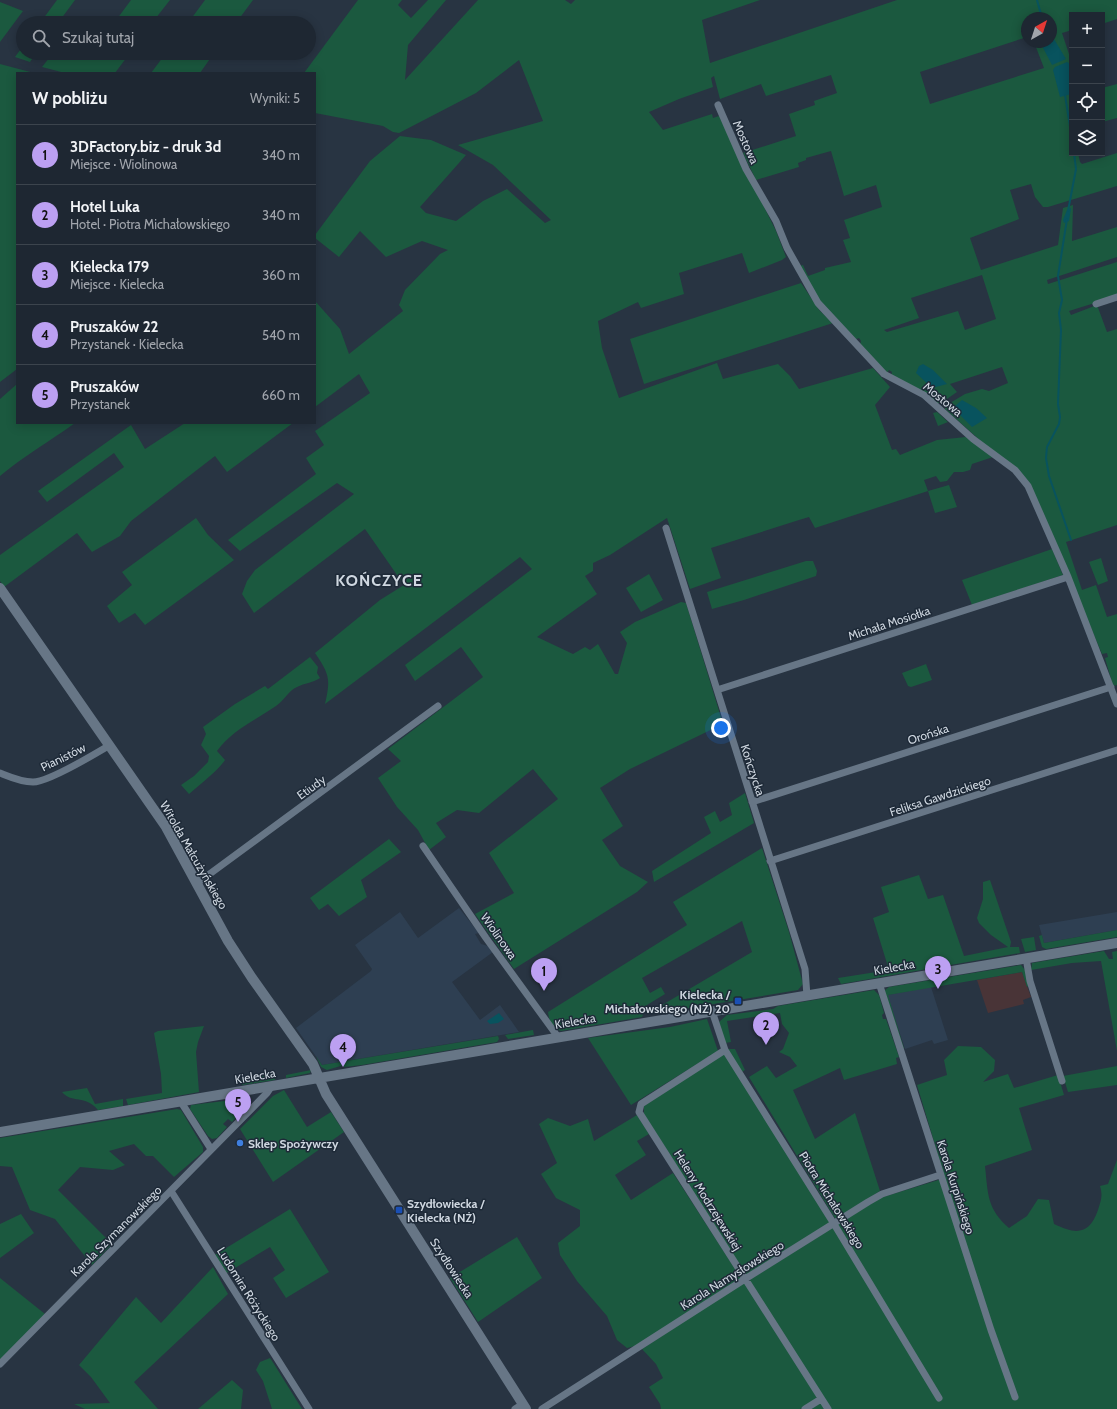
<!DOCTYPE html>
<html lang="pl">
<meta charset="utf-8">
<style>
body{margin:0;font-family:Cabin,sans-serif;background:#2b333e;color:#f1f3f6}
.controls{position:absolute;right:12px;top:12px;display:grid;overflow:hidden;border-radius:0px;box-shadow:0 2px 10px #0003}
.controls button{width:36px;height:36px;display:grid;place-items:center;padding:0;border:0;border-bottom:1px solid #3c444d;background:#1e2732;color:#f1f3f6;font:20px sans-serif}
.compass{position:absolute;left:1021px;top:12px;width:36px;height:36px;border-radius:50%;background:#1e2732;box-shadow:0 2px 10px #0003;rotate:39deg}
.you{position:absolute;left:721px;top:728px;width:14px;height:14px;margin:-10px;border:3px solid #fff;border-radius:50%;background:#1a73e8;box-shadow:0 0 0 6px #1a73e833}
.badge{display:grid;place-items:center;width:26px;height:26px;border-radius:50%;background:#bca0f2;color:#111;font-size:13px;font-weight:700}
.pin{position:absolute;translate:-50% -33px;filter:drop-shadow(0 1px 2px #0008)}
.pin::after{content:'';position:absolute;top:21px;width:14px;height:12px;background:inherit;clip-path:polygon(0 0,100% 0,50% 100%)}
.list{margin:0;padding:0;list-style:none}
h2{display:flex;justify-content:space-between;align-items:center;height:52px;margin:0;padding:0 16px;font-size:17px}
h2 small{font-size:13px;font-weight:400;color:#a1a5ac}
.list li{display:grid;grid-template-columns:26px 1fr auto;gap:12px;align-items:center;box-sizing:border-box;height:60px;padding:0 16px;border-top:1px solid #3c444d}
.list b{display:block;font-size:15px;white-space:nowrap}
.list p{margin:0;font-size:13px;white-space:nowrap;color:#a1a5ac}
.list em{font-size:13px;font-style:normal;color:#a1a5ac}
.icon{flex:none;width:22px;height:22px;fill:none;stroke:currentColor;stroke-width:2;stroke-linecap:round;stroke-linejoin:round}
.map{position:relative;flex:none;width:1117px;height:1409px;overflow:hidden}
.search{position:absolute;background:#1e2732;box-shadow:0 2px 10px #0003;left:16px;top:16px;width:300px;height:44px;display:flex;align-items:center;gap:10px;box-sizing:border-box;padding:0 14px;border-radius:22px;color:#a1a5ac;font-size:15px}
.panel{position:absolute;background:#1e2732;box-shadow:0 2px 10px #0003;left:16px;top:72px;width:300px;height:352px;border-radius:0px}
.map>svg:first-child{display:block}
.commercial{fill:#493437}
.built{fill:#2e3f52}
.green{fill:#1b593f;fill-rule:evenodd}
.water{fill:#08535e}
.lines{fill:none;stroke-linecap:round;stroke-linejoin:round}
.stream{stroke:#08535e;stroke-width:2}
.street{stroke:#677686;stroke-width:7}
.secondary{stroke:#677686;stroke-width:10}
.transit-dot{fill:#1a4fb4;stroke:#1e2a38;stroke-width:1.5}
.shop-dot{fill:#3f7fe0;stroke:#1e2a38;stroke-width:1.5}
.labels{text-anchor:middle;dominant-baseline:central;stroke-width:3;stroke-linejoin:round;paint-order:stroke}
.street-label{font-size:12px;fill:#cfd7e0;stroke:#1e2a38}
.poi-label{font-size:12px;font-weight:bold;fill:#cfd7e0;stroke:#1e2a38;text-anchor:start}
.district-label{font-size:16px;font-weight:bold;letter-spacing:1px;fill:#cfd7e0;stroke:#1e2a38}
</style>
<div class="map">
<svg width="1117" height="1409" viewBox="0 0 1117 1409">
<rect width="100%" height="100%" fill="#283442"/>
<!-- commercial -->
<path class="commercial" d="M1022 972 1031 997 1023 1000 1024 1004 988 1013 977 980Z"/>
<!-- built -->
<path class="built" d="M459 908 479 933 475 934 481 944 488 946 493 952 452 982 480 1020 500 1005 519 1032 322 1065 296 1028 371 971 372 969 355 945 400 912 418 938Z
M1117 912V930L1044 943 1039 925Z
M931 987 948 1040 934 1044 932 1040 905 1049 887 995Z"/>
<!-- green -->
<path class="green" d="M57 0H75L58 23H40Z
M131 0H170L152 23H114Z
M205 0H253L236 23H188Z
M358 0H402L398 5 411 18 428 0H446L408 45 405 80 478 0H565L571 4 575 0H760L702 20 710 63 897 0H1117V19L1102 24V15H1072V30L1062 33 1071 60 1072 72V153H1078L1080 162 1082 164 1117 153V186L1048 207H1043L1035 197 1031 184 1010 190 1019 219 970 238 981 270 1058 245 1063 208 1073 205 1072 241 1117 227V257L1047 280 1048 284 1117 262V296L1069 311 1071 315 1097 305 1107 332 1117 329V525L1066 542 1082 590 1096 585 1107 617 1117 614V685L1113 686 1105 658 1108 657 1107 653 1102 654 1031 486 945 409V406L965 394 982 389 989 391 1008 383 1002 367 950 384 957 392 941 403H937L891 376 892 372 889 370 887 373 860 345 861 341 859 338 856 339 820 302 800 266 803 265 808 276 825 270V268L851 262 843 240 850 238 844 220 882 207 876 185 844 196 831 151 806 158V160L798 163 799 167 756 180 743 153 796 136 789 114 815 105 814 101 837 93 831 75 766 96 761 84 720 99 714 76 711 78 713 87 679 99 649 112 663 130 712 114 713 118 719 116 776 231 786 257 782 260 749 273 742 253 679 273 684 294 641 308 638 302 598 321 602 348 619 398 717 363 723 379 778 364 790 376 799 389 873 368 890 387 875 405 892 450 896 449 900 455 937 440 966 437 993 457 972 464 970 470 963 472H954L947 481 940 482 936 476 924 480 928 491 949 485 957 507 935 513 928 491 815 528 809 517 799 520 711 548 721 578 690 589 667 518 610 555 593 563V571L585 576 597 594 537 637 573 654 585 647 590 650 598 644 615 674H618L627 643 620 632 635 622 681 602 686 603 723 724 630 769 600 788 623 826 602 840 620 866 648 882 637 892 514 969 475 914 514 893 489 853 558 799 533 769 479 813 457 810 436 823 446 837 429 850 418 830 397 807 378 778 401 761 388 749 483 677 461 647 415 681 405 665 532 569 520 557 325 704C331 678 329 674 315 653L380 600 404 585 365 529 254 613 242 594 247 581 255 570 354 494 337 483 240 551 228 540 316 474 306 458 324 445 315 431 370 393 359 374 315 407V301L340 329 349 354 403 311 399 305 405 290 440 254 448 250 422 241 386 257 360 231 339 257 315 238V235L370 161 400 136 431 140 466 155 420 207 426 213 456 221 483 201 507 189 545 223 551 220 493 165 458 145 543 121 519 60 476 93 399 133 393 132 383 126 315 113V73H304ZM1027 18H1051V42H1034L1044 68 930 104 920 72 1027 37ZM982 275 996 319 965 330 958 311 887 332 884 330 919 318 911 298Z
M0 2 23 11 0 42Z
M23 46V53H36L30 62 15 57Z
M53 53H130L115 73H65L42 67Z
M166 53H214L200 73H151Z
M0 64 34 73H17V369L0 382Z
M1117 84V118L1102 122V88Z
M801 283 820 311 833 323 644 384 630 339Z
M17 384V423H75C50 441 24 456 0 476V399Z
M937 412 948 422 938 426 933 413Z
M185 423H293L227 472 215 456 131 521 120 536 92 552 77 533 4 587 0 581V555L124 467 114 453 47 502 38 491 131 425 145 449Z
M196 518 208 535 234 560 145 625 135 613 119 623 107 606 132 585 122 572Z
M1052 549 1063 575 972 605 962 580Z
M1101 558 1108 581 1098 585 1089 562Z
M806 561H813L817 571 816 576 744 600 712 609 707 592Z
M649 574 663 600 641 612 626 588Z
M310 657 318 667 317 673 320 678C312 683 305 683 297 687 289 690 284 701 276 706 256 720 232 730 217 751L225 760C218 771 199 785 189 794L181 785 194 776 208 762 209 756 201 745 206 734 203 727 235 704 265 686 268 689Z
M926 664 932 680 911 687 908 686 902 673Z
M745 793 754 823 654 882 652 871 711 833 704 817 715 811 720 822 732 815 729 803Z
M389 839 401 852 361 880 367 897 339 916 328 904 319 910 310 898Z
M762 848 789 932 803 984 798 990 653 1014 652 1011 752 952 742 921 642 978 650 993 661 987 665 994 647 1005 642 1017 561 1031C552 1027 549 1021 548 1012L687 925 673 902Z
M919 875 928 899 943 895 964 956 1008 947 991 935 979 923 977 918 983 899V882L990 880 1011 942 1010 947H1019L1020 953 841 984 838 978 889 970 873 918 889 912 881 887Z
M1117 930V937L1046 949 1042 947 1039 936 1042 935 1044 943Z
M1034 937 1036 950 1025 952 1021 939Z
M1104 951 1109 959H1113L1112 952 1117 951V1051L1101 961 1072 963 1031 970 1032 963Z
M1021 965 1025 970 1029 985 1027 987 1022 972 888 995 904 1048 902 1049 884 991 889 987Z
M874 990 879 995 884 1013 882 1015 883 1019H886L899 1057 896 1058 897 1064 844 1080 840 1068 793 1090 815 1139 855 1113 880 1191 836 1220 749 1077 767 1066 776 1078 797 1066 790 1057 779 1052 783 1049 789 1033 782 1024 780 1013 727 1021 731 1042 725 1043 719 1022 727 1015 773 1009 778 1006Z
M707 1019 718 1051 631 1105 588 1038 670 1027Z
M204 1026 198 1042 196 1052 199 1092 128 1105 126 1099 162 1093 161 1074 154 1033 158 1031Z
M533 1030 534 1035 508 1039 505 1035Z
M498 1036 499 1039 497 1042 362 1065 344 1067V1065L327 1070 321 1067 316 1056 322 1065Z
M958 1046 981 1047 995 1060 994 1071 983 1082 1008 1074 1014 1088 1058 1075 1064 1095 1019 1108 1032 1150 985 1166C988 1194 987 1209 1009 1228L1027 1216 1038 1199 1049 1200 1054 1224C1075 1234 1089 1236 1098 1210 1101 1200 1103 1196 1100 1186L1108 1184 1117 1160V1409H811L824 1401 749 1282 751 1279 880 1198 945 1178 917 1085 947 1075 944 1060Z
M728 1049H735L745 1070 742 1072Z
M725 1053 830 1223 746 1275 644 1114V1106Z
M1117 1066V1085L1068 1092 1063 1076Z
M311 1070 310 1073 286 1078V1075Z
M274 1074 275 1080 242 1085 241 1079Z
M87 1088 95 1104 123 1099V1106L98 1110C85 1094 72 1104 62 1092Z
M284 1090 307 1127 331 1112 344 1132 273 1182 240 1129 273 1096Z
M242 1096 244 1100 245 1108 232 1122 228 1119 223 1124 227 1127 217 1138 212 1139 208 1136 190 1109 191 1105 233 1100Z
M177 1109 181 1110 203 1147V1152L174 1177 153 1156H146L134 1144 109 1151 125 1165 113 1170 80 1167 58 1190 112 1244 92 1265 55 1219 30 1210 12 1167 0 1166V1138Z
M637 1115 649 1134 637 1141 646 1155 615 1175 631 1200 673 1173 741 1278 639 1345 627 1348 617 1340 607 1316 577 1281 560 1255 558 1243 580 1226V1210L556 1198 541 1174 557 1163 539 1124 548 1118 570 1126 588 1119 594 1141Z
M290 1209 329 1272 286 1298 273 1278 285 1270 270 1247 225 1274 213 1256Z
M21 1214 34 1233 0 1258V1224Z
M517 1237 542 1278 478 1322 450 1278Z
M213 1267 228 1294 134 1382 158 1409H85L74 1404 110 1403 91 1377 79 1365 136 1297 161 1323Z
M0 1278 45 1314 0 1361Z
M744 1282 818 1398 800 1409H661L660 1404 649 1387 663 1378 656 1364 642 1349Z
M270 1358 274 1364 302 1409H272L263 1381 256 1370 260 1362Z
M232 1380 243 1390 241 1409H198Z"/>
<!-- water -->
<path class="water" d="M1051 34 1066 59 1052 65 1040 42H1051Z
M1067 62 1069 63 1072 94 1060 97 1053 70 1055 67Z
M1071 208 1069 221 1064 223 1063 220 1067 210Z
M923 364 933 370 947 384 932 388 916 373 919 366Z
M962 400 976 408 987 418 972 427 953 408Z
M499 1013 504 1019 498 1023 490 1024 487 1021Z"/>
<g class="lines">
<!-- stream -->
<path class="stream" d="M1037 0 1042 18
M1065 95 1072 139
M1068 211 1076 169 1074 153
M1067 219 1058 276 1062 300 1059 313 1061 330 1058 404 1060 417 1059 424 1047 447 1046 458 1049 476 1071 540"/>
<!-- street -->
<path class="street" d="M718 105 746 169 776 221 787 248 818 303 884 374 924 395 973 439 1015 470 1028 486 1068 577 1117 704
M1096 304 1117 297
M666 528 805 969 807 996
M717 690 1068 577
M0 773C10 777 21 782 33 782 48 782 95 754 110 745
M752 802 1111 687
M423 846 486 938 558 1037
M770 861 1117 750
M196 884 438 706
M1026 958 1030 981 1062 1081
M879 983 991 1330 1015 1397
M712 1011 725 1050 834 1224 939 1398
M725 1050 641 1104 639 1112 828 1409
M242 1091 247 1102V1113
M181 1102 211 1149
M171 1191 309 1409
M0 1364 267 1093 271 1087
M515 1409 523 1404
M542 1409 745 1279 868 1202 882 1194 940 1175
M805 1409 821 1399"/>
<!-- secondary -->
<path class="secondary" d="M0 588 166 827 228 941 252 978 313 1064 326 1094 526 1409
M0 1132 1117 943"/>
</g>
<!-- markers -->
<g class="transit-dot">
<rect x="734" y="997" width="8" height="8" rx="2"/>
<rect x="395" y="1206" width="8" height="8" rx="2"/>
</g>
<circle class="shop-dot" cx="240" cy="1143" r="4"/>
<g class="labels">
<!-- street labels -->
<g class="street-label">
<text transform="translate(746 142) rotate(66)">Mostowa</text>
<text transform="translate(943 399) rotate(39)">Mostowa</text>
<text transform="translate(889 623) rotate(-18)">Michała Mosiołka</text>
<text transform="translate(928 734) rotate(-18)">Orońska</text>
<text transform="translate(63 757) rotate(-26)">Pianistów</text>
<text transform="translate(753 770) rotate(72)">Kończycka</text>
<text transform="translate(311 787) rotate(-36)">Etiudy</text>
<text transform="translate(940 796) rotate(-18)">Feliksa Gawdzickiego</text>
<text transform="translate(194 855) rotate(60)">Witolda Małcużyńskiego</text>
<text transform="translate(499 936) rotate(55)">Wiolinowa</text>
<text transform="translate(894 967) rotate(-10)">Kielecka</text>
<text transform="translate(575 1021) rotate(-10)">Kielecka</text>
<text transform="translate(255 1076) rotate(-10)">Kielecka</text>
<text transform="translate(956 1187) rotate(72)">Karola Kurpińskiego</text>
<text transform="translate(708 1200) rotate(58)">Heleny Modrzejewskiej</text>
<text transform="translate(832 1200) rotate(58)">Piotra Michałowskiego</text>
<text transform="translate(116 1231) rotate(-45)">Karola Szymanowskiego</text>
<text transform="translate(452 1268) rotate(57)">Szydłowiecka</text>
<text transform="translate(732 1275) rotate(-32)">Karola Namysłowskiego</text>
<text transform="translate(249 1294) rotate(58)">Ludomira Różyckiego</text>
</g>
<!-- poi labels -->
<g class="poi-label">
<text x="730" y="994" text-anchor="end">Kielecka /<tspan x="730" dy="14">Michałowskiego (NŻ) 20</tspan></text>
<text x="248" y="1143">Sklep Spożywczy</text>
<text x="407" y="1203">Szydłowiecka /<tspan x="407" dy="14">Kielecka (NŻ)</tspan></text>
</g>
<!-- district labels -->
<g class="district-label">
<text x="379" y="580">KOŃCZYCE</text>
</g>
</g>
</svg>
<div class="controls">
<button>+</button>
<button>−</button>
<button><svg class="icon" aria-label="locate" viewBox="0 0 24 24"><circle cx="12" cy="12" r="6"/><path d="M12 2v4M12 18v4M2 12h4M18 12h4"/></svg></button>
<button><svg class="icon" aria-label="layers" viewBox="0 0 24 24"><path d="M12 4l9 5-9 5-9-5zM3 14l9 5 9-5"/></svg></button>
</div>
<svg class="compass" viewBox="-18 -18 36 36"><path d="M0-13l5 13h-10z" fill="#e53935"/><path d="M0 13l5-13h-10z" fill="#a1a5ac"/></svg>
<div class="you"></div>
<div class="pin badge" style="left:544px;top:991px">1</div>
<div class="pin badge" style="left:766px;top:1045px">2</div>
<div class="pin badge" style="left:938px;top:989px">3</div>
<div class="pin badge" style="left:343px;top:1067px">4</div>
<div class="pin badge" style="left:238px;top:1122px">5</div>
<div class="search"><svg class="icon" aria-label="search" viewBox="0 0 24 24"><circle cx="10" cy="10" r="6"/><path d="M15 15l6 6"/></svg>Szukaj tutaj</div>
<section class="panel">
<h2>W pobliżu<small>Wyniki: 5</small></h2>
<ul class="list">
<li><span class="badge">1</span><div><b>3DFactory.biz - druk 3d</b><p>Miejsce · Wiolinowa</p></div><em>340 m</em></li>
<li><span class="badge">2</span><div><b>Hotel Luka</b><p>Hotel · Piotra Michałowskiego</p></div><em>340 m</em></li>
<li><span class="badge">3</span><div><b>Kielecka 179</b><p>Miejsce · Kielecka</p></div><em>360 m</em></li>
<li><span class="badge">4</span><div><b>Pruszaków 22</b><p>Przystanek · Kielecka</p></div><em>540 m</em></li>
<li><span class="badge">5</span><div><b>Pruszaków</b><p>Przystanek</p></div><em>660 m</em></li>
</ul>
</section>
</div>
